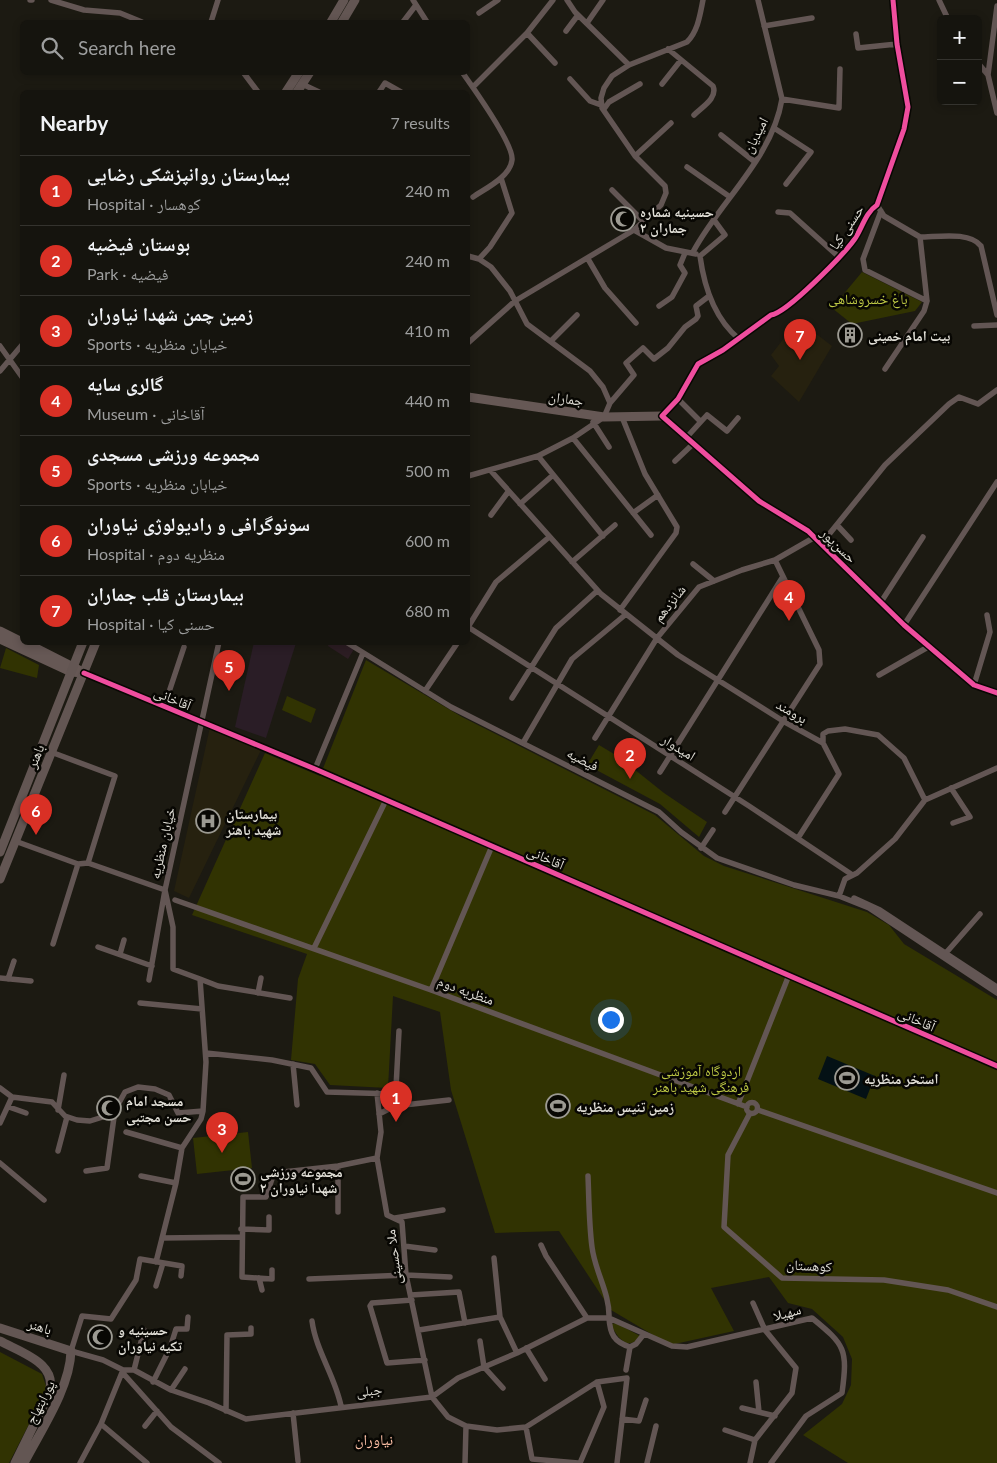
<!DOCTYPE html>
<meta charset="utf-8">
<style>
body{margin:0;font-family:Lato,"Noto Naskh Arabic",sans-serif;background:#1e1d17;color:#f1f3f6}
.controls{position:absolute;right:15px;top:15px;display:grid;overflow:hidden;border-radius:8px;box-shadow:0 2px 8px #0003}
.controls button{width:45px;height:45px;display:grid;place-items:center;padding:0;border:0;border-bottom:1px solid #34332e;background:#15140e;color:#f1f3f6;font:25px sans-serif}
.you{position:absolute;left:610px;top:1019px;width:18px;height:18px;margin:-12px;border:4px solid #fff;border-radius:50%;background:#1a73e8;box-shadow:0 0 0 8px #1a73e833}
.badge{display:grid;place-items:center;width:32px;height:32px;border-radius:50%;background:#d93025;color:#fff;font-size:16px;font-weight:700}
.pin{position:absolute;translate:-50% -41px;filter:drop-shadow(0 1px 2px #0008)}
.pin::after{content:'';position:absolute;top:26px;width:18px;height:15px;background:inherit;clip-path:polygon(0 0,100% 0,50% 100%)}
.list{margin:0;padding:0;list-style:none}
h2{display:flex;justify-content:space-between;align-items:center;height:65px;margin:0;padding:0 20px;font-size:21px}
h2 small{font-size:16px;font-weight:400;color:#9d9e9e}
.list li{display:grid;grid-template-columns:32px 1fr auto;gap:15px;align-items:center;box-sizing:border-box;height:70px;padding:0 20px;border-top:1px solid #34332e}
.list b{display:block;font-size:19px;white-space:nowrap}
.list p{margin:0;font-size:16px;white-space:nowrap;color:#9d9e9e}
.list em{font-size:16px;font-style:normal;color:#9d9e9e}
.icon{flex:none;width:28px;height:28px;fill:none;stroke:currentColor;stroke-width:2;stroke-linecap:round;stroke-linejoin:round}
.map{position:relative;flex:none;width:997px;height:1463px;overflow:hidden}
.search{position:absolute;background:#15140e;box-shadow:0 2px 8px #0003;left:20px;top:20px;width:450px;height:55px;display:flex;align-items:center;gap:12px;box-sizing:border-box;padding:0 18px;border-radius:8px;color:#9d9e9e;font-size:19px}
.panel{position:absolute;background:#15140e;box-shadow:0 2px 8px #0003;left:20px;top:90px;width:450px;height:555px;border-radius:8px}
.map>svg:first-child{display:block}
.commercial{fill:#2c1d23}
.built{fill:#26210f}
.education{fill:#2a1d26}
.green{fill:#313302}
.water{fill:#041115}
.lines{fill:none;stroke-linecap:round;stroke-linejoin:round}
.minor{stroke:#635654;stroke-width:5.5}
.secondary{stroke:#665855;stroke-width:9}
.primary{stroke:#635653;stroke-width:9}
.cycleway-casing{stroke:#080703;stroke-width:8}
.cycleway{stroke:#ef4d9e;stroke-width:5}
.labels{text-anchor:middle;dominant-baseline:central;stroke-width:5;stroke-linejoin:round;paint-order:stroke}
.street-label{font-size:14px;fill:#e1dfd7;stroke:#080703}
.poi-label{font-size:14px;font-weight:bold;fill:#e1dfd7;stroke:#080703;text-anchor:start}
.park-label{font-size:14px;fill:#c0cb45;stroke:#080703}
.neighbourhood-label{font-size:15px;fill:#ffc1a7;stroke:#080703}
</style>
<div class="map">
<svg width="997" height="1463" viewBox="0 0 997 1463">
<rect width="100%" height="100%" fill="#1c1a12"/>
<!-- commercial -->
<path class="commercial" d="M329 643H343L354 649 348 659 328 646Z"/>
<!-- built -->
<path class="built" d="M798 320 832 346 799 402 771 376 779 366 771 355Z
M210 727 261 750 189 898 174 891Z"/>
<!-- education -->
<path class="education" d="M254 642 296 643 266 738 235 727Z"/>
<!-- green -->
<path class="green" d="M862 272 922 302 915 311 852 324 832 308Z
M6 648 39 665 37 678 0 668Z
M366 660 462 717 655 815 704 856 724 866 867 912 889 925 904 944 997 1000V1463H848L803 1435 842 1404 851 1385 852 1359 843 1337 812 1309 788 1303 769 1277 711 1288 734 1331 670 1345 611 1310 559 1231 495 1233 451 1090 440 1012 393 996 388 1088 330 1085 315 1064 291 1060 298 979 307 954 192 915 265 753 320 776Z
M287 696 316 709 311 723 282 710Z
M599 745 619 757 664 793 707 822 699 837 660 804 587 765Z
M248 1132 252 1168 197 1174 193 1138Z
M616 1323 640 1336C628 1353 616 1336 611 1324Z
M0 1352 42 1374 47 1389 9 1463H0Z"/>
<!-- water -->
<path class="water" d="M827 1056 875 1076 866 1099 818 1079Z"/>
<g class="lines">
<!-- minor -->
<path class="minor" d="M30 0H32
M51 0 84 10 120 13 142 22
M413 0 427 22
M567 0 575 12 629 65
M893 0 897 44 908 107 904 129 877 205C865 213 862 229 854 240 843 255 787 313 771 315L723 350 698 364 678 399 662 416 759 501 808 531 904 625 974 685 997 693
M939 0 948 19
M479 13 498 0
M211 22 218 0
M403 22 416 5
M587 23 603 0
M764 26 812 18
M566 31 578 15
M527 33 555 63
M856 34 858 48 897 44
M668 49 713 86C718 98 702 107 694 115
M978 63 988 75 997 113
M243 72 258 92
M462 72C472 86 514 145 512 160 510 177 486 188 473 197
M988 75 997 6
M570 79 590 101 601 105
M302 84 319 92
M662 84 681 60
M473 87 527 33 553 0
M379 92 385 83 401 92
M782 99 839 108 840 69
M604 109 609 102 640 84
M774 128 811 152 786 184
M721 135 755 162
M635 156 671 123
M687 167 730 197
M612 190 643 221
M877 205 884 216 920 237 927 301 924 311 885 369
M881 211 863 259 865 270 927 301
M778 212 790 213 840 258
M634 230 666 248 696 254
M920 237C937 237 970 231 981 246L997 315
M693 252C720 201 772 159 782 99L758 0
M468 256 479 259 491 267 510 291 527 324 590 371 603 387 610 403
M700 256C704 286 715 319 739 339
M700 256 725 235 714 220
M479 259 490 247 512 213 501 178
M588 259 605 288 636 323
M659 306 672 297 685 273 680 265 685 253
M974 326 997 325
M551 341 577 315
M468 343 515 301 634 230 661 205 666 193 665 186 635 156 602 108 601 98 604 88 612 76 629 65 687 42C698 31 700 15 703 0
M0 346 22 377
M0 371 22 345
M678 399 700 421
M593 422 609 447
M573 438 651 535
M686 438 707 415 727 431 738 418
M538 456 603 536
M675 461 693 444
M491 471 601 594 678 655 783 721 823 743 839 774 798 838
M468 476 538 456 573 438 604 417 610 403 634 375 626 363 643 348 654 359 668 348 685 327 696 319 698 316 696 306 709 296
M520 504 553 475
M633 513 658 495
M491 515 508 492
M837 525 851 540
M822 543 885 465 949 404 959 397 978 404 997 390
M572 562 615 525
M693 564 714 581
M881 602 923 537
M620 610 676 533 677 527 645 474 622 417
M904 625 997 482
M468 627 749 806 851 874
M468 627 496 582 548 538
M346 642 451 707 659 812 681 832 717 858 794 885 839 896 869 908 997 993
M84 673 315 769 997 1066
M879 675 928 647
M974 685 990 632 987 615
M425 691 458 642
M512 698 556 628 597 591
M164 707 184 647
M595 738 657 638 699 587 742 570 775 560 815 537
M523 743 572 659 625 615
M823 743V734L828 731 845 729 878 735 904 758 925 800
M51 752 115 776 88 863
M315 769 363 653
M660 772 782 578
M951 788 970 817 953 823
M725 812 820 664 819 650 775 560
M15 841 78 864 88 863 165 890 149 980
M701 848 713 830
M839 896 845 879 857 873 895 839 925 800 997 768
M854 898 880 910 997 987
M175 900 431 990 747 1107
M53 944 78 864
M98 947 152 966
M314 948 386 800
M120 954 124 940
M945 954 980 914
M0 978 31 981
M8 979 14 961
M200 979 218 986 290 998
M431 990 492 846
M258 993 261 978
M140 1003 202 1009
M206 1053 272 1060 311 1068 327 1092 395 1094
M293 1064 297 1105
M0 1088 12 1097 52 1102 65 1116 77 1120 90 1121 106 1116 115 1110 125 1092 138 1087 155 1089 169 1095 178 1113 203 1111
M377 1093 381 1132 377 1158 387 1215 402 1222 406 1275 432 1397 448 1417 466 1426 497 1430 526 1427 597 1382 627 1378 617 1463
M746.5 1108a5.5 5.5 0 1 1 11 0a5.5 5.5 0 1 1-11 0Z
M738 1104 789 975
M395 1106 399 1031
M9 1107 26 1113
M58 1110 64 1075
M758 1110 997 1193
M750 1113 728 1155 724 1227 782 1278 884 1280 948 1290 997 1307
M379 1114 395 1106 449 1100
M0 1123 12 1097
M126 1132 182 1148
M58 1151 67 1117
M0 1163 44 1200
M86 1171 107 1168 115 1110
M141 1176 176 1183
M338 1212V1166
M395 1218 443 1210
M241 1229 269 1230V1217
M162 1238 241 1237
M541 1245 546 1256 587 1318
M404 1246 435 1250
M494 1258 500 1317 517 1353
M156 1262 176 1183 182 1148 201 1119 203 1111 206 1062 200 979 173 969V927L165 890 219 642
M272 1270V1279L242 1277 243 1197H266L274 1173 338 1166 377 1158
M181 1276 182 1266 140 1259 136 1280 111 1319 82 1316 71 1351 103 1360 123 1370H134L171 1390 209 1403 246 1419 432 1397 458 1378 517 1353 587 1318H609C610 1293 595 1272 592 1247 589 1224 589 1200 588 1176
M259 1278 262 1290
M309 1279 406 1275 450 1277
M156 1286 163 1263
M411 1295 459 1292 465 1323
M412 1300 372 1303 370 1306 387 1363 425 1360
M312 1321C316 1351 335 1376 341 1406
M419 1330 500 1317
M644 1334 636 1344 630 1347C614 1342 610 1334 609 1318L672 1346 687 1347 812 1318C845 1345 848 1349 842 1393L806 1416 771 1463
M480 1341 484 1367 503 1388
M526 1348 545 1379
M134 1370 144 1330
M626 1370 630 1347
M122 1372 171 1427 219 1463
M153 1382 170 1348 176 1329H187L188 1317
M756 1382 759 1412
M171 1390 185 1369
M742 1408 775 1416
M226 1411 227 1335 251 1334V1328
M293 1413 298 1461
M622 1419 639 1421 646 1400
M101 1424 147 1463
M145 1426 157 1411
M526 1427 532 1459 578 1463
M725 1430 755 1440
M80 1463 101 1424 123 1370
M465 1463 466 1426
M580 1463 604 1407 597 1382
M647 1463 656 1426
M750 1463 755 1440 792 1393 796 1368 765 1330 753 1303"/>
<!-- secondary -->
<path class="secondary" d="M468 397 604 417 662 416
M0 631 22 642
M0 639 71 672 84 673
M24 642 79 670"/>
<!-- primary -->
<path class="primary" d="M331 22 344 0
M342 22 355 0
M286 92 299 72
M297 92 310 72
M0 852 83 642
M0 879 96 642
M0 1328 71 1351C70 1388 41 1430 24 1463
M0 1341C22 1353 61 1364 48 1396L15 1463"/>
<!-- cycleway casing -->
<g class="cycleway-casing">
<path id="cycleway" d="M893 0 897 44 908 107 904 129 877 205C865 213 862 229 854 240 843 255 787 313 771 315L723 350 698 364 678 399 662 416 759 501 808 531 904 625 974 685 997 693
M84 673 315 769 997 1066"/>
</g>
<!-- cycleway -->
<use href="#cycleway" class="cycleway"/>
</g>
<!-- icons -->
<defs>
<g id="mosque-ring" transform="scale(1.25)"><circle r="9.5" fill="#080703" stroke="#9c9a92" stroke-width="1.5"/><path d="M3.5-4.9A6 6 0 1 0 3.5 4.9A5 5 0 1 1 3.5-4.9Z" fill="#9c9a92"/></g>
<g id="building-ring" transform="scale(1.25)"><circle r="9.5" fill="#080703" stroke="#9c9a92" stroke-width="1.5"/><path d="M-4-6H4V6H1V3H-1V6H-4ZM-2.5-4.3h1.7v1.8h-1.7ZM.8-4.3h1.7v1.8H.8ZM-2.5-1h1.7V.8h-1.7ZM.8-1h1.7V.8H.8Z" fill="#9c9a92"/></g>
<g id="hospital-ring" transform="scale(1.25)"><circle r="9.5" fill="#080703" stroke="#9c9a92" stroke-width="1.5"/><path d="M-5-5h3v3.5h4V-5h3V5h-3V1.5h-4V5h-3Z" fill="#9c9a92"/></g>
<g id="stadium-ring" transform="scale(1.25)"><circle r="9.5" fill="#080703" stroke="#9c9a92" stroke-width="1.5"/><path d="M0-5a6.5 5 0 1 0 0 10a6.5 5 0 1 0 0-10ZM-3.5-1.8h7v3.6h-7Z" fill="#9c9a92"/></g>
</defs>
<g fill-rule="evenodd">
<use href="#mosque-ring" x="623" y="219"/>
<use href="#building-ring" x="850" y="335"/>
<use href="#hospital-ring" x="208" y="821"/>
<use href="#stadium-ring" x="847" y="1078"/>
<use href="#stadium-ring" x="558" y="1106"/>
<use href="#mosque-ring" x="109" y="1108"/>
<use href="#stadium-ring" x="243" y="1179"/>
<use href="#mosque-ring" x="100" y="1337"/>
</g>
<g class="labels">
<!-- street labels -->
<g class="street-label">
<text transform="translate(755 135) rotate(-63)">امیدیان</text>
<text transform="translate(846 227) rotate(-56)">حسنی کیا</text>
<text transform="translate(566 398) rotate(8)">جماران</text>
<text transform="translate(839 545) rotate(44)">حسن‌پور</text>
<text transform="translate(669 603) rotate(-51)">شانزدهم</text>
<text transform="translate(173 698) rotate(23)">آقاخانی</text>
<text transform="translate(792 711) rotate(30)">برومند</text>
<text transform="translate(679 747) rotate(32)">امیدوار</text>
<text transform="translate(35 756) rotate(-68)">باهنر</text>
<text transform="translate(583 759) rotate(27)">فیضیه</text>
<text transform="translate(162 843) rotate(-77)">خیابان منظریه</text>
<text transform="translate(546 857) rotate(24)">آقاخانی</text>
<text transform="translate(466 990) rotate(20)">منظریه دوم</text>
<text transform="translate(917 1019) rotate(24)">آقاخانی</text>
<text transform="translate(393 1257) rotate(-97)">ملا حسینی</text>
<text transform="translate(809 1265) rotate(3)">کوهستان</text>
<text transform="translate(787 1312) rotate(-15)">سهیلا</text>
<text transform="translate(40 1326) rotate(17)">باهنر</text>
<text transform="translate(369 1390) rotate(-6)">جبلی</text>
<text transform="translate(40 1402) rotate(-63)">پورابتهاج</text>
</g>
<!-- poi labels -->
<g class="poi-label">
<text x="640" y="211">حسینیه شماره<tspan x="640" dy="16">۲ جماران</tspan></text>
<text x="868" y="335">بیت امام خمینی</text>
<text x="226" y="813">بیمارستان<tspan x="226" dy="16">شهید باهنر</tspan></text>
<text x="864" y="1078">استخر منظریه</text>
<text x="126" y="1100">مسجد امام<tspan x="126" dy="16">حسن مجتبی</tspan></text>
<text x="576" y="1106">زمین تنیس منظریه</text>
<text x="260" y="1171">مجموعه ورزشی<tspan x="260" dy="16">شهدا نیاوران ۲</tspan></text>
<text x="118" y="1329">حسینیه و<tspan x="118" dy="16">تکیه نیاوران</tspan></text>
</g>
<!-- park labels -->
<g class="park-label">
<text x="868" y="298">باغ خسروشاهی</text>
<text x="701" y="1070">اردوگاه آموزشی<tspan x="701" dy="16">فرهنگی شهید باهنر</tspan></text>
</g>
<!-- neighbourhood labels -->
<g class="neighbourhood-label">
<text x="374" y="1439">نیاوران</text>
</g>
</g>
</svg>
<div class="controls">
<button>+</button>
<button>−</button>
</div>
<div class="you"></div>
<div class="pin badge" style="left:396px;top:1122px">1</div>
<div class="pin badge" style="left:630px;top:779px">2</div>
<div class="pin badge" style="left:222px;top:1153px">3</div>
<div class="pin badge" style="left:789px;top:621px">4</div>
<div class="pin badge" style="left:229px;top:691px">5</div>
<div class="pin badge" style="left:36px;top:835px">6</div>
<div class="pin badge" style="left:800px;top:360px">7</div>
<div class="search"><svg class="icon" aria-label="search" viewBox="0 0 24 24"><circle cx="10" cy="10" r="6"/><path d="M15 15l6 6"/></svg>Search here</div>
<section class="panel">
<h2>Nearby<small>7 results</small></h2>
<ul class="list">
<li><span class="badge">1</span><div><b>بیمارستان روانپزشکی رضایی</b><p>Hospital · کوهسار</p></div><em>240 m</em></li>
<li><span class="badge">2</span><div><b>بوستان فیضیه</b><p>Park · فیضیه</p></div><em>240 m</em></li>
<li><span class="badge">3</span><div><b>زمین چمن شهدا نیاوران</b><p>Sports · خیابان منظریه</p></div><em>410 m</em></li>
<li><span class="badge">4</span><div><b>گالری سایه</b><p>Museum · آقاخانی</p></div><em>440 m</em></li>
<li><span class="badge">5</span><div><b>مجموعه ورزشی مسجدی</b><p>Sports · خیابان منظریه</p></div><em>500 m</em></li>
<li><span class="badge">6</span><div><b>سونوگرافی و رادیولوژی نیاوران</b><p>Hospital · منظریه دوم</p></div><em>600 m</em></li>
<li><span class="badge">7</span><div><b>بیمارستان قلب جماران</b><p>Hospital · حسنی کیا</p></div><em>680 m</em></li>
</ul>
</section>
</div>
